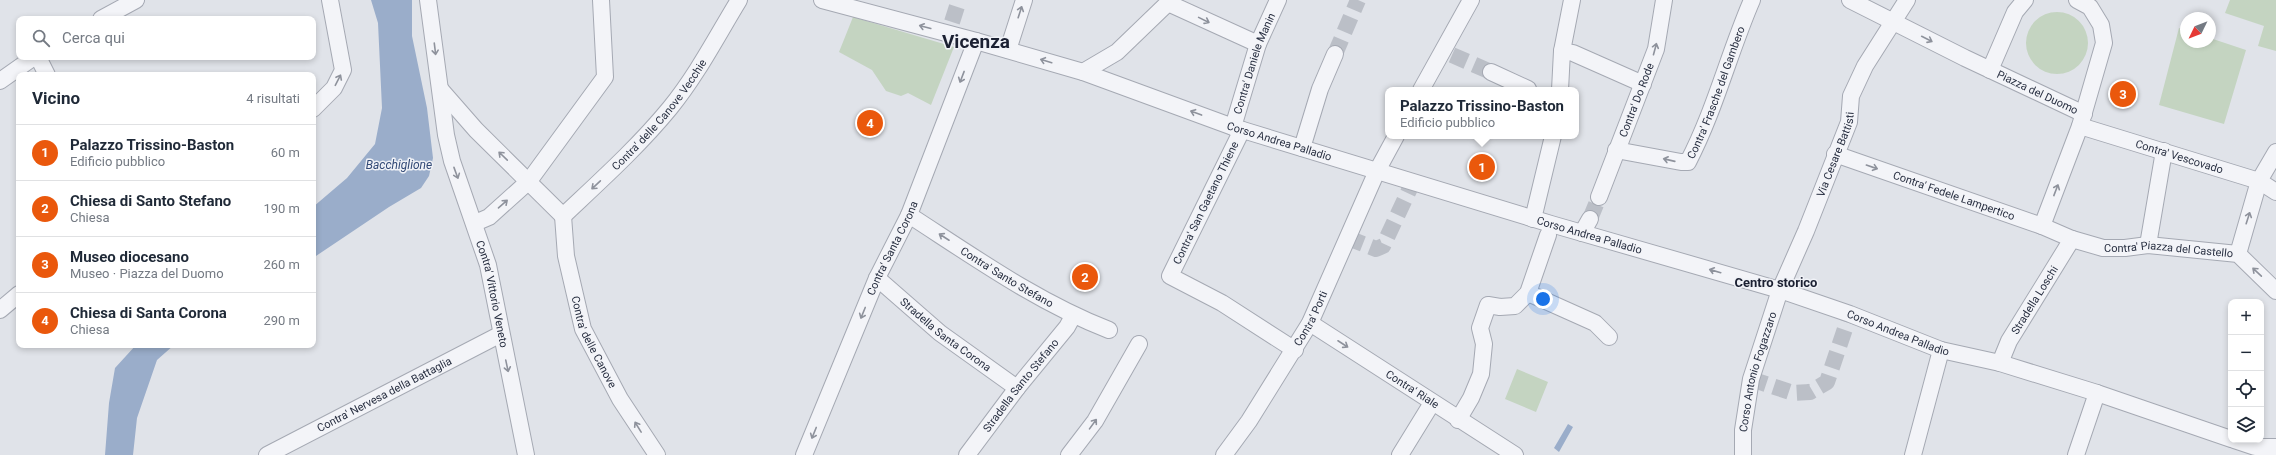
<!DOCTYPE html>
<html lang="it">
<meta charset="utf-8">
<style>
body{margin:0;font-family:Roboto,sans-serif;background:#f2f2f3;color:#1f2937}
.controls{position:absolute;right:12px;bottom:12px;display:grid;overflow:hidden;border-radius:8px;box-shadow:0 2px 6px #0003}
.controls button{width:36px;height:36px;display:grid;place-items:center;padding:0;border:0;border-bottom:1px solid #e0e1e3;background:#fff;color:#1f2937;font:20px sans-serif}
.compass{position:absolute;left:2180px;top:12px;width:36px;height:36px;border-radius:50%;background:#fff;box-shadow:0 2px 6px #0003;rotate:227deg}
.you{position:absolute;left:1543px;top:299px;width:14px;height:14px;margin:-10px;border:3px solid #fff;border-radius:50%;background:#1a73e8;box-shadow:0 0 0 6px #1a73e833}
.badge{display:grid;place-items:center;width:26px;height:26px;border-radius:50%;background:#ea580c;color:#fff;font-size:13px;font-weight:700}
.pin{position:absolute;translate:-50% -50%;border:2px solid #fff;box-shadow:0 1px 4px #0006}
.popup{position:absolute;left:1385px;top:87px;width:194px;height:52px;box-sizing:border-box;display:grid;place-content:center;border-radius:8px;background:#fff;filter:drop-shadow(0 1px 3px #0005);font-size:13px;white-space:nowrap;color:#747a83}
.popup b{font-size:15px;color:#1f2937}
.popup::after{content:'';position:absolute;left:50%;top:100%;margin-left:-8px;border:8px solid transparent;border-top-color:#fff}
.list{margin:0;padding:0;list-style:none}
h2{display:flex;justify-content:space-between;align-items:center;height:52px;margin:0;padding:0 16px;font-size:17px}
h2 small{font-size:13px;font-weight:400;color:#747a83}
.list li{display:grid;grid-template-columns:26px 1fr auto;gap:12px;align-items:center;box-sizing:border-box;height:56px;padding:0 16px;border-top:1px solid #e0e1e3}
.list b{display:block;font-size:15px;white-space:nowrap}
.list p{margin:0;font-size:13px;white-space:nowrap;color:#747a83}
.list em{font-size:13px;font-style:normal;color:#747a83}
.icon{flex:none;width:22px;height:22px;fill:none;stroke:currentColor;stroke-width:2;stroke-linecap:round;stroke-linejoin:round}
.map{position:relative;flex:none;width:2276px;height:455px;overflow:hidden}
.search{position:absolute;background:#fff;box-shadow:0 2px 6px #0003;left:16px;top:16px;width:300px;height:44px;display:flex;align-items:center;gap:10px;box-sizing:border-box;padding:0 14px;border-radius:8px;color:#747a83;font-size:15px}
.panel{position:absolute;background:#fff;box-shadow:0 2px 6px #0003;left:16px;top:72px;width:300px;height:276px;border-radius:8px}
.map>svg:first-child{display:block}
.green{fill:#c4d4c1}
.water{fill:#9aadca}
.lines{fill:none;stroke-linecap:round;stroke-linejoin:round}
.minor-tunnel{stroke:#bbbfc7;stroke-width:16;stroke-dasharray:16 8;stroke-linecap:butt}
.minor-casing{stroke:#a5a9b3;stroke-width:18}
.minor{stroke:#f3f4f8;stroke-width:16}
.oneway{stroke:#8e929c}
.labels{text-anchor:middle;dominant-baseline:central;stroke-width:3;stroke-linejoin:round;paint-order:stroke}
.street-label{font-size:11px;fill:#282f41;stroke:#f0f2f7}
.water-label{font-size:12px;font-style:italic;fill:#324976;stroke:#f0f2f7}
.quarter-label{font-size:13px;font-weight:bold;fill:#1b2032;stroke:#f0f2f7}
.town-label{font-size:19px;font-weight:bold;fill:#1b2032;stroke:#f0f2f7}
</style>
<div class="map">
<svg width="2276" height="455" viewBox="0 0 2276 455">
<rect width="100%" height="100%" fill="#e0e3e9"/>
<!-- green -->
<path class="green" d="M2230 0H2276V51L2258 46 2264 26 2225 13Z
M2026 43a31 31 0 1 1 62 0a31 31 0 1 1-62 0Z
M853 17 954 47 931 105 908 93 901 96 886 91 872 70 839 52Z
M2179 28 2186 30V42H2210V38L2246 50 2224 124 2159 105Z
M1517 369 1548 382 1536 412 1505 399Z"/>
<!-- water -->
<path class="water" d="M371 0H412V36L427 108 433 158 429 176 421 188 389 207 313 258V207L347 178 375 144 382 108 378 23Z
M136 345H174L157 360 137 418 133 455H105L109 403 115 368Z
M1568 424 1573 427 1559 452 1554 448Z"/>
<g class="lines">
<!-- minor-tunnel -->
<path class="minor-tunnel" d="M952 22 959 0
M1335 54 1358 0
M1452 55 1491 72
M1590 219 1599 197
M1348 238 1376 249 1383 246 1413 182
M1751 379 1793 393 1810 392 1827 382 1850 314"/>
<!-- minor casing -->
<g class="minor-casing">
<g id="minor">
<path id="s1" d="M428 0 446 135 452 161 488 265 526 455"/>
<path id="s2" d="M822 0 976 41 1083 72 1233 127 1551 224 1780 290 1850 314 1941 350 2000 363 2097 393 2231 439"/>
<path id="s3" d="M1850 0 1965 58 2084 114"/>
<path d="M1168 3 1258 44"/>
<path d="M101 19 136 0"/>
<path d="M1008 50 1024 0"/>
<path d="M1562 51 1573 53 1643 84"/>
<path d="M38 57 47 75"/>
<path d="M1990 70 2015 12 2025 0"/>
<path d="M1083 72 1117 52 1171 0"/>
<path d="M1491 72 1528 89"/>
<path d="M0 81 34 57"/>
<path d="M441 90 476 130 563 216"/>
<path d="M1421 90 1471 0"/>
<path d="M1560 90 1562 51 1572 0"/>
<path d="M313 109 334 88 343 70 330 0"/>
<path id="s4" d="M2080 126 2259 181 2276 192"/>
<path id="s5" d="M1233 127 1258 44 1278 0"/>
<path d="M1242 130 1170 276 1222 303 1295 350"/>
<path d="M1302 148 1320 89 1335 54"/>
<path id="s6" d="M1616 150 1681 162H1688C1715 110 1729 53 1752 0"/>
<path id="s7" d="M1835 154 2042 226 2072 239 2103 248H2125L2148 245 2238 254 2276 291"/>
<path id="s8" d="M1599 197 1656 49 1664 0"/>
<path id="s9" d="M909 215C974 257 1037 302 1109 330"/>
<path id="s10" d="M563 216C600 181 638 147 670 108 697 75 717 36 739 0"/>
<path id="s11" d="M563 216 566 256 583 329 620 399 657 455"/>
<path d="M1533 219 1553 136"/>
<path d="M475 223 489 217 529 181 605 77 601 0"/>
<path d="M2042 226 2080 126 2104 43 2101 25 2090 7 2077 0"/>
<path d="M1582 233 1590 219"/>
<path d="M2148 245 2164 151"/>
<path d="M2238 254 2259 181 2276 152"/>
<path id="s12" d="M877 278 940 333 1017 388"/>
<path d="M1528 293 1595 323 1609 337"/>
<path d="M0 310 19 294"/>
<path id="s13" d="M1310 323 1515 455"/>
<path id="s14" d="M2000 363 2009 341 2072 239"/>
<path d="M1458 420 1471 398 1481 374 1484 344 1480 328 1488 305 1500 307 1515 306 1528 293 1548 235"/>
<path d="M2234 440 2255 447H2276"/>
<path id="s15" d="M267 455 501 334"/>
<path id="s16" d="M804 455 877 278 909 215 976 41"/>
<path id="s17" d="M967 455 1017 388 1067 327 1073 316"/>
<path d="M1069 455 1095 421 1139 344"/>
<path id="s18" d="M1224 455 1249 421 1310 323 1377 171 1396 136"/>
<path d="M1400 455 1432 403"/>
<path id="s19" d="M1743 455V430L1751 379 1780 290 1806 231 1849 122 1851 96 1865 66 1907 0"/>
<path d="M1913 455 1941 350"/>
<path d="M2076 455 2097 393"/>
</g>
</g>
<!-- minor -->
<use href="#minor" class="minor"/>
</g>
<!-- one-way arrows -->
<defs><path id="oneway-shaft" d="M-6 0H5M1.5-3L5.5 0L1.5 3" fill="none" stroke-width="1.6" stroke-linecap="round" stroke-linejoin="round"/></defs>
<g class="oneway">
<use href="#oneway-shaft" transform="translate(1020 12) rotate(-72)"/>
<use href="#oneway-shaft" transform="translate(1204 20) rotate(26)"/>
<use href="#oneway-shaft" transform="translate(925 27) rotate(-165)"/>
<use href="#oneway-shaft" transform="translate(1927 39) rotate(27)"/>
<use href="#oneway-shaft" transform="translate(435 49) rotate(83)"/>
<use href="#oneway-shaft" transform="translate(1655 49) rotate(-75)"/>
<use href="#oneway-shaft" transform="translate(1046 61) rotate(-163)"/>
<use href="#oneway-shaft" transform="translate(962 77) rotate(111)"/>
<use href="#oneway-shaft" transform="translate(338 80) rotate(-63)"/>
<use href="#oneway-shaft" transform="translate(1196 113) rotate(-160)"/>
<use href="#oneway-shaft" transform="translate(503 156) rotate(-136)"/>
<use href="#oneway-shaft" transform="translate(1669 160) rotate(-167)"/>
<use href="#oneway-shaft" transform="translate(1872 167) rotate(19)"/>
<use href="#oneway-shaft" transform="translate(456 173) rotate(70)"/>
<use href="#oneway-shaft" transform="translate(596 185) rotate(137)"/>
<use href="#oneway-shaft" transform="translate(2056 190) rotate(-69)"/>
<use href="#oneway-shaft" transform="translate(503 204) rotate(-41)"/>
<use href="#oneway-shaft" transform="translate(2248 218) rotate(-72)"/>
<use href="#oneway-shaft" transform="translate(944 237) rotate(-147)"/>
<use href="#oneway-shaft" transform="translate(1715 271) rotate(-164)"/>
<use href="#oneway-shaft" transform="translate(2257 272) rotate(-137)"/>
<use href="#oneway-shaft" transform="translate(863 313) rotate(112)"/>
<use href="#oneway-shaft" transform="translate(1343 344) rotate(33)"/>
<use href="#oneway-shaft" transform="translate(507 366) rotate(78)"/>
<use href="#oneway-shaft" transform="translate(1093 424) rotate(-54)"/>
<use href="#oneway-shaft" transform="translate(638 427) rotate(-122)"/>
<use href="#oneway-shaft" transform="translate(814 433) rotate(112)"/>
</g>
<g class="labels">
<!-- street labels -->
<g class="street-label">
<text stroke="none"><textPath href="#s5" startOffset="67">Contra' Daniele Manin</textPath></text>
<text stroke="none"><textPath href="#s6" startOffset="148">Contra' Frasche del Gambero</textPath></text>
<text stroke="none"><textPath href="#s3" startOffset="209">Piazza del Duomo</textPath></text>
<text stroke="none"><textPath href="#s8" startOffset="104">Contra' Do Rode</textPath></text>
<text stroke="none"><textPath href="#s10" startOffset="140">Contra' delle Canove Vecchie</textPath></text>
<text stroke="none"><textPath href="#s2" startOffset="479">Corso Andrea Palladio</textPath></text>
<text stroke="none"><textPath href="#s19" startOffset="317">Via Cesare Battisti</textPath></text>
<text stroke="none"><textPath href="#s4" startOffset="104">Contra' Vescovado</textPath></text>
<text stroke="none"><textPath href="#s7" startOffset="126">Contra' Fedele Lampertico</textPath></text>
<text transform="translate(1206 203) rotate(-64)">Contra' San Gaetano Thiene</text>
<text stroke="none"><textPath href="#s2" startOffset="803">Corso Andrea Palladio</textPath></text>
<text stroke="none"><textPath href="#s16" startOffset="225">Contra' Santa Corona</textPath></text>
<text stroke="none"><textPath href="#s7" startOffset="350">Contra' Piazza del Castello</textPath></text>
<text stroke="none"><textPath href="#s9" startOffset="116">Contra' Santo Stefano</textPath></text>
<text stroke="none"><textPath href="#s1" startOffset="302">Contra' Vittorio Veneto</textPath></text>
<text stroke="none"><textPath href="#s14" startOffset="72">Stradella Loschi</textPath></text>
<text stroke="none"><textPath href="#s18" startOffset="162">Contra' Porti</textPath></text>
<text stroke="none"><textPath href="#s2" startOffset="1127">Corso Andrea Palladio</textPath></text>
<text stroke="none"><textPath href="#s12" startOffset="89">Stradella Santa Corona</textPath></text>
<text stroke="none"><textPath href="#s11" startOffset="131">Contra' delle Canove</textPath></text>
<text stroke="none"><textPath href="#s19" startOffset="85">Corso Antonio Fogazzaro</textPath></text>
<text stroke="none"><textPath href="#s17" startOffset="88">Stradella Santo Stefano</textPath></text>
<text stroke="none"><textPath href="#s13" startOffset="122">Contra' Riale</textPath></text>
<text stroke="none"><textPath href="#s15" startOffset="132">Contra' Nervesa della Battaglia</textPath></text>
</g>
<!-- water labels -->
<g class="water-label">
<text x="399" y="165">Bacchiglione</text>
</g>
<!-- quarter labels -->
<g class="quarter-label">
<text x="1776" y="282">Centro storico</text>
</g>
<!-- town labels -->
<g class="town-label">
<text x="976" y="41">Vicenza</text>
</g>
</g>
</svg>
<div class="controls">
<button>+</button>
<button>−</button>
<button><svg class="icon" aria-label="locate" viewBox="0 0 24 24"><circle cx="12" cy="12" r="6"/><path d="M12 2v4M12 18v4M2 12h4M18 12h4"/></svg></button>
<button><svg class="icon" aria-label="layers" viewBox="0 0 24 24"><path d="M12 4l9 5-9 5-9-5zM3 14l9 5 9-5"/></svg></button>
</div>
<svg class="compass" viewBox="-18 -18 36 36"><path d="M0-13l5 13h-10z" fill="#e53935"/><path d="M0 13l5-13h-10z" fill="#747a83"/></svg>
<div class="you"></div>
<div class="pin badge" style="left:1482px;top:167px">1</div>
<div class="popup"><b>Palazzo Trissino-Baston</b>Edificio pubblico</div>
<div class="pin badge" style="left:1085px;top:277px">2</div>
<div class="pin badge" style="left:2123px;top:94px">3</div>
<div class="pin badge" style="left:870px;top:123px">4</div>
<div class="search"><svg class="icon" aria-label="search" viewBox="0 0 24 24"><circle cx="10" cy="10" r="6"/><path d="M15 15l6 6"/></svg>Cerca qui</div>
<section class="panel">
<h2>Vicino<small>4 risultati</small></h2>
<ul class="list">
<li><span class="badge">1</span><div><b>Palazzo Trissino-Baston</b><p>Edificio pubblico</p></div><em>60 m</em></li>
<li><span class="badge">2</span><div><b>Chiesa di Santo Stefano</b><p>Chiesa</p></div><em>190 m</em></li>
<li><span class="badge">3</span><div><b>Museo diocesano</b><p>Museo · Piazza del Duomo</p></div><em>260 m</em></li>
<li><span class="badge">4</span><div><b>Chiesa di Santa Corona</b><p>Chiesa</p></div><em>290 m</em></li>
</ul>
</section>
</div>
